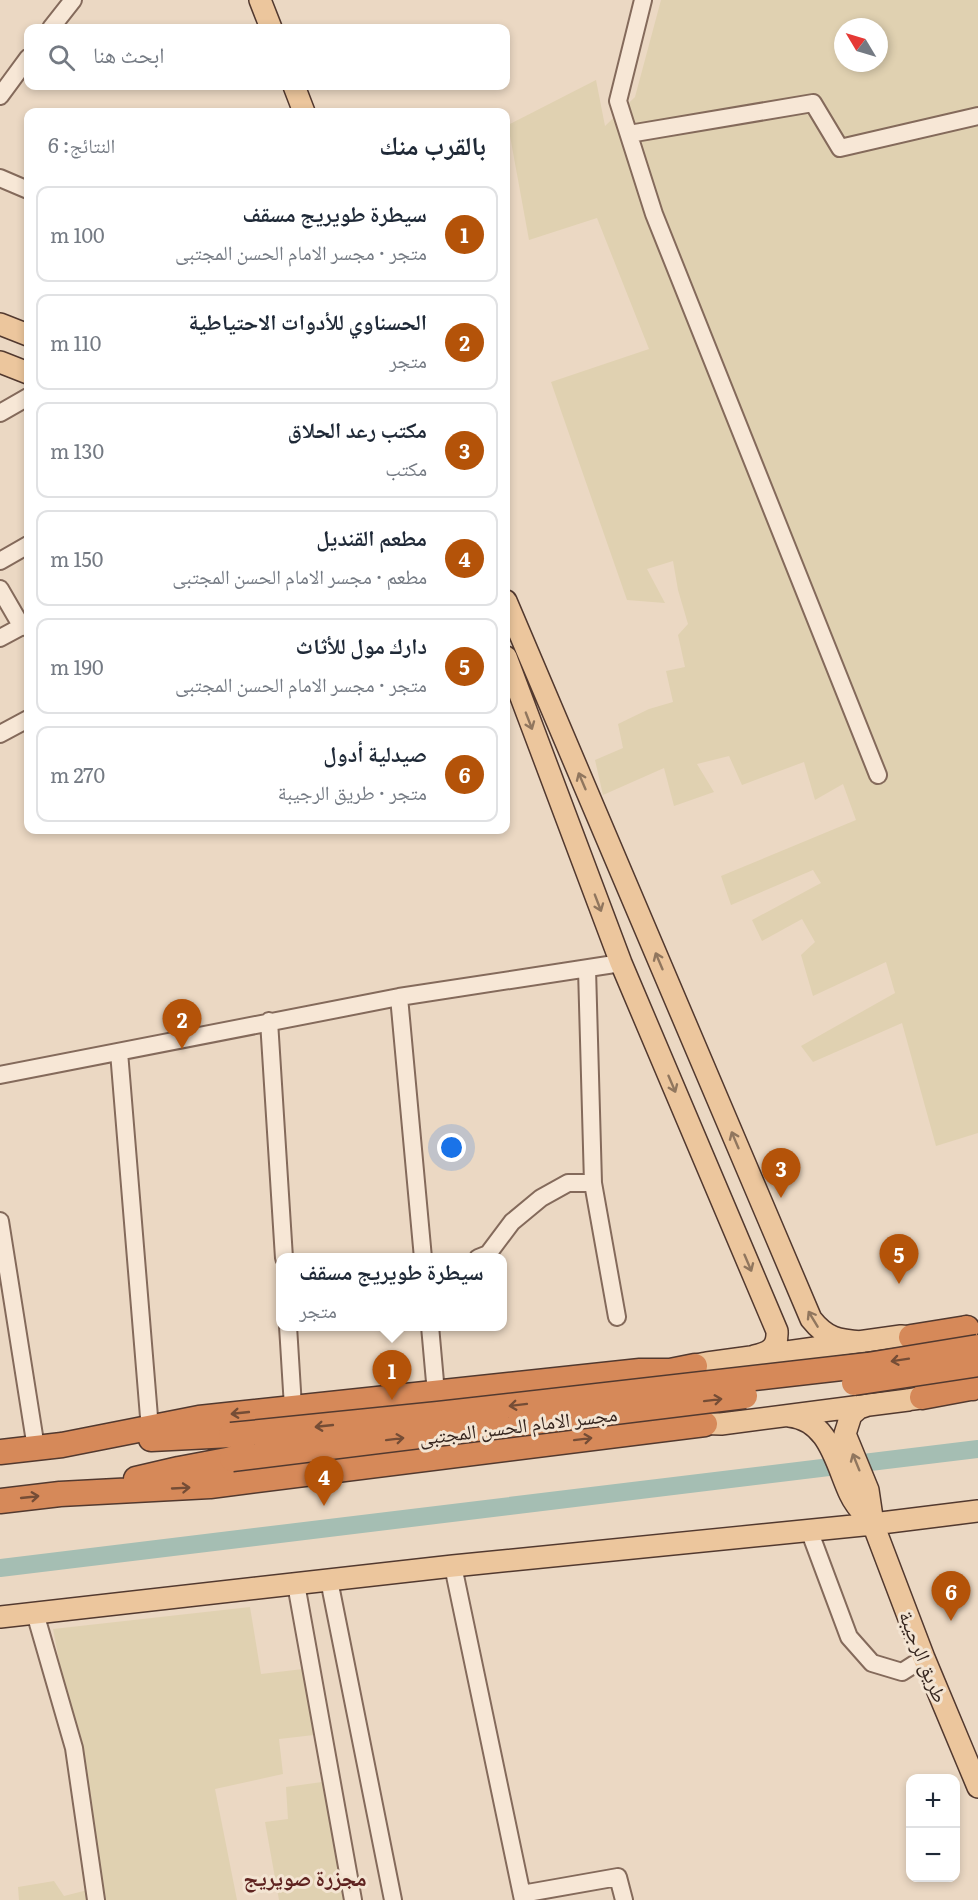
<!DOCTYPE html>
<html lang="ar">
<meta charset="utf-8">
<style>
body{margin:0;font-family:Literata,"Noto Naskh Arabic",serif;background:#f6f6f7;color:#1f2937;direction:rtl}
.controls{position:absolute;right:18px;bottom:18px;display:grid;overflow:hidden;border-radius:12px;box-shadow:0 3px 9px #0003}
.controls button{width:54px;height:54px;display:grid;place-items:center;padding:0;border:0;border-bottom:2px solid #e0e1e3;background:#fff;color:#1f2937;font:30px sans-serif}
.compass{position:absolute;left:834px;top:18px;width:54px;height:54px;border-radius:50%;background:#fff;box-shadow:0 3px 9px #0003;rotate:308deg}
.you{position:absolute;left:452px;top:1148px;width:21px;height:21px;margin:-15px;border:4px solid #fff;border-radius:50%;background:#1a73e8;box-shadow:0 0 0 9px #1a73e833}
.badge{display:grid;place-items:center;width:39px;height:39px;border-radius:50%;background:#b45309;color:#fff;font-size:20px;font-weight:700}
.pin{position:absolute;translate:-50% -50px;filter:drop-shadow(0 2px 3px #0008)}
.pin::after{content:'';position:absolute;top:32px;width:21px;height:18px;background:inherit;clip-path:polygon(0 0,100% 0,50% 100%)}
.popup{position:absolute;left:276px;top:1253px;width:231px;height:78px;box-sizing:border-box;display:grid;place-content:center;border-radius:12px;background:#fff;filter:drop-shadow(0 2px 4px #0005);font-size:20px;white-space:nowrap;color:#747a83}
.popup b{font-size:22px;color:#1f2937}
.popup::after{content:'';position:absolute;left:50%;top:100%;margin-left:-12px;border:12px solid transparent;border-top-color:#fff}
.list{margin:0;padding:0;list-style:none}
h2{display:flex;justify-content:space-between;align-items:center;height:78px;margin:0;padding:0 24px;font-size:26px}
h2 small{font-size:20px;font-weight:400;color:#747a83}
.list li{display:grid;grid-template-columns:39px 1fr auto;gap:18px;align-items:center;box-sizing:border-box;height:96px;margin:0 12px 12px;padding:0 12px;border:2px solid #e0e1e3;border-radius:12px}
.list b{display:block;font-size:22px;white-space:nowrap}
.list p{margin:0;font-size:20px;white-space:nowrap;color:#747a83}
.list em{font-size:20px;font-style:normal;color:#747a83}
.icon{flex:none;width:33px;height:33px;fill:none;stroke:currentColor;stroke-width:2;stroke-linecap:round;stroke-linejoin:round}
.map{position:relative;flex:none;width:978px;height:1900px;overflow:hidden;direction:ltr}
.search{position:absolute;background:#fff;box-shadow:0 3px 9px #0003;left:24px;top:24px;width:486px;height:66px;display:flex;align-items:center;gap:15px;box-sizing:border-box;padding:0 21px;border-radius:12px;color:#747a83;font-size:22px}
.panel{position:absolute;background:#fff;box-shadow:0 3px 9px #0003;left:24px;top:108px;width:486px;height:726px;border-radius:12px;direction:rtl}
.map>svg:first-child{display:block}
.farmland{fill:#e0d1b1;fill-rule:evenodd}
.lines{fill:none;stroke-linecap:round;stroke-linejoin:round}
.canal{stroke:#a5beb3;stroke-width:18}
.minor-casing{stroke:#846a5b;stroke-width:20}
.major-casing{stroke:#52392f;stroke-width:24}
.highway-casing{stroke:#52392f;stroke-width:27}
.minor{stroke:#f7e7d6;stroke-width:16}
.major{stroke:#ecc69d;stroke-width:21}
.highway{stroke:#d68959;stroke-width:24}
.highway-bridge-casing{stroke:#52392f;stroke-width:27;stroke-linecap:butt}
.highway-bridge{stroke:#d68959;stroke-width:24}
.oneway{stroke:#90765e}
.oneway2{stroke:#754d36}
.labels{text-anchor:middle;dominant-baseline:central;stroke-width:6;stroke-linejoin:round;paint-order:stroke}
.street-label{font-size:20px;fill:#35251e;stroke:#f3e4d2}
.quarter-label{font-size:22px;font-weight:bold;fill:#5f2320;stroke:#f3e4d2}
</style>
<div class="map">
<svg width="978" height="1900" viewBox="0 0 978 1900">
<rect width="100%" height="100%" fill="#ebd8c3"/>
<!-- farmland -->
<path class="farmland" d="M661 0H978V1133L936 1146 902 1023 813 1062 801 1046 895 993 886 962 813 996 801 955 815 942 802 919 762 941 752 920 821 883 813 870 731 905 721 876 856 820 843 784 815 800 804 762 742 785 729 756 697 764 714 792 674 806 664 768 603 795 595 760 623 748 618 724 649 709 673 702 666 671 685 667 678 635 688 624 678 590 673 561 647 569 665 603 627 600 551 382 649 349 597 218 529 240 508 125 596 80 605 126 635 97ZM843 27H879V63H843Z
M250 1607 261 1674 303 1669 314 1735 279 1739 283 1774 215 1789 237 1900H19L18 1887 54 1881 64 1896 103 1886 53 1629Z
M322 1782 344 1900H279L265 1822 288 1819 286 1787Z"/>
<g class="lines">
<!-- canal -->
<path class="canal" d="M0 1568 978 1449"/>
<!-- minor casing -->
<g class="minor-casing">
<path id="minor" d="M643 0 618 101 654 214 878 775
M51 28 73 0
M0 96 28 58
M629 134 813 103 840 148 978 116
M0 178 28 190
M0 413 28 397
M0 561 28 545
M0 589 22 627
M0 638 28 623
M0 734 28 719
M587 969 593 1183 617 1317
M399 997 423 1258
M269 1021 284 1258
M119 1052 150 1429
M0 1075 399 997 621 963
M0 1221 36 1448
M478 1258 488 1254 512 1222 541 1198 568 1183H593
M288 1326 293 1407
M430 1326 436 1393
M809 1530 849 1637 872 1663 902 1672 924 1658
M453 1566 523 1900
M329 1580 393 1900
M296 1584 353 1900
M35 1613 74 1748 96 1900
M522 1894 618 1877 624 1900"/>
</g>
<!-- major casing -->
<g class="major-casing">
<path id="major" d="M260 0 271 28
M294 86 304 112
M0 324 28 335
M0 362 28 373
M506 601 811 1319C827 1339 838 1340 862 1342
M506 657 621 963 777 1331C778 1348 769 1353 754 1356
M901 1336C912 1337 924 1339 932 1348 946 1362 940 1388 922 1397 918 1399 912 1399 908 1400L721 1424C713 1424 705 1424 697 1421 676 1412 672 1378 693 1367 697 1364 703 1364 707 1363Z
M868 1405 859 1408 851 1415 845 1434 868 1490 873 1524 924 1658 978 1787
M789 1416C829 1420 836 1464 850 1494 855 1505 864 1515 873 1524
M0 1617 453 1566 873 1524 978 1511"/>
</g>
<!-- highway casing -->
<g class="highway-casing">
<path id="highway" d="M966 1328C937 1343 941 1379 973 1388
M911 1337 967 1328
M922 1397 976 1387
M151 1439 231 1435
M0 1452 62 1445 199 1418 640 1371H670L695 1366
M136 1479 179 1469 232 1459
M0 1501 60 1494 210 1486 705 1424"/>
</g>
<!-- minor -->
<use href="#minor" class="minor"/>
<!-- major -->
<use href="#major" class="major"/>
<!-- highway -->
<use href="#highway" class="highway"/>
<!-- highway-bridge casing -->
<g class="highway-bridge-casing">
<path id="highway-bridge" d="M854 1383 978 1364
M231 1435 438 1414 868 1365 978 1347
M232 1459 745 1396"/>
</g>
<!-- highway-bridge -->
<use href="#highway-bridge" class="highway-bridge"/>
</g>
<!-- one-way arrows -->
<defs><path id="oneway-shaft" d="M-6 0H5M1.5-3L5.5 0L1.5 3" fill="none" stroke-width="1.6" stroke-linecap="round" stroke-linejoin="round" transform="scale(1.5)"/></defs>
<g class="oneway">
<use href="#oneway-shaft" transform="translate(529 721) rotate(69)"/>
<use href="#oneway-shaft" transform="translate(582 781) rotate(-113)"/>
<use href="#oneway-shaft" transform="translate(598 903) rotate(69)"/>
<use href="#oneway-shaft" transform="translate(659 961) rotate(-113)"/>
<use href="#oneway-shaft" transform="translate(672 1084) rotate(67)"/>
<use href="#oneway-shaft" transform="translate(735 1140) rotate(-113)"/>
<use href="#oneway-shaft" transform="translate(748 1263) rotate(67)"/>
<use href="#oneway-shaft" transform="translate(813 1319) rotate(-121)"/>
<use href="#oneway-shaft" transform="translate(856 1462) rotate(-112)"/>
</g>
<g class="oneway2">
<use href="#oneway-shaft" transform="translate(900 1360) rotate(171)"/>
<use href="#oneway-shaft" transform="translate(713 1400) rotate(-7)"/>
<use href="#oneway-shaft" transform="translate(518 1405) rotate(173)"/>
<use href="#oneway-shaft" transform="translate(240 1413) rotate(174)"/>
<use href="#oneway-shaft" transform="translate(324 1426) rotate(174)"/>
<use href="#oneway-shaft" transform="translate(395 1439) rotate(-7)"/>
<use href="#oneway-shaft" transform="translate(583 1439) rotate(-7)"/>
<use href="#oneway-shaft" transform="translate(181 1488) rotate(-3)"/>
<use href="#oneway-shaft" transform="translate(30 1497) rotate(-6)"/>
</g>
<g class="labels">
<!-- street labels -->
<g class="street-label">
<text transform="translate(518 1424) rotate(-7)">مجسر الامام الحسن المجتبى</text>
<text transform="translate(925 1656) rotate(68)">طريق الرجيبة</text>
</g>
<!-- quarter labels -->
<g class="quarter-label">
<text x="305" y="1876">مجزرة صويريج</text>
</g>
</g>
</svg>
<div class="controls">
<button>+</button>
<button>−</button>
</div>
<svg class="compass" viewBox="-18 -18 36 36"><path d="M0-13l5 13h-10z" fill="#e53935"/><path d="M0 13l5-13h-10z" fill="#747a83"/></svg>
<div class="you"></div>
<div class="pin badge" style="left:392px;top:1400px">1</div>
<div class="popup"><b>سيطرة طويريج مسقف</b>متجر</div>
<div class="pin badge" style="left:182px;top:1049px">2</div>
<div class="pin badge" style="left:781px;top:1198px">3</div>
<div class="pin badge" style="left:324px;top:1506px">4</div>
<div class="pin badge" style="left:899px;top:1284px">5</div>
<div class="pin badge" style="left:951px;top:1621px">6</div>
<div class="search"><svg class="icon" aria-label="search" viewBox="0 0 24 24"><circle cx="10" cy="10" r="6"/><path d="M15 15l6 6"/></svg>ابحث هنا</div>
<section class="panel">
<h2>بالقرب منك<small>النتائج: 6</small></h2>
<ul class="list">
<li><span class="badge">1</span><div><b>سيطرة طويريج مسقف</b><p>متجر · مجسر الامام الحسن المجتبى</p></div><em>100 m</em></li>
<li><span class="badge">2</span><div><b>الحسناوي للأدوات الاحتياطية</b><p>متجر</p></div><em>110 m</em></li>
<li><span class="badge">3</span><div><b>مكتب رعد الحلاق</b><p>مكتب</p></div><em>130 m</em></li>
<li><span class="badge">4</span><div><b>مطعم القنديل</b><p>مطعم · مجسر الامام الحسن المجتبى</p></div><em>150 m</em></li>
<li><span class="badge">5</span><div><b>دارك مول للأثاث</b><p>متجر · مجسر الامام الحسن المجتبى</p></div><em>190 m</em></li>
<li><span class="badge">6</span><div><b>صيدلية أدول</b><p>متجر · طريق الرجيبة</p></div><em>270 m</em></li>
</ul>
</section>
</div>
